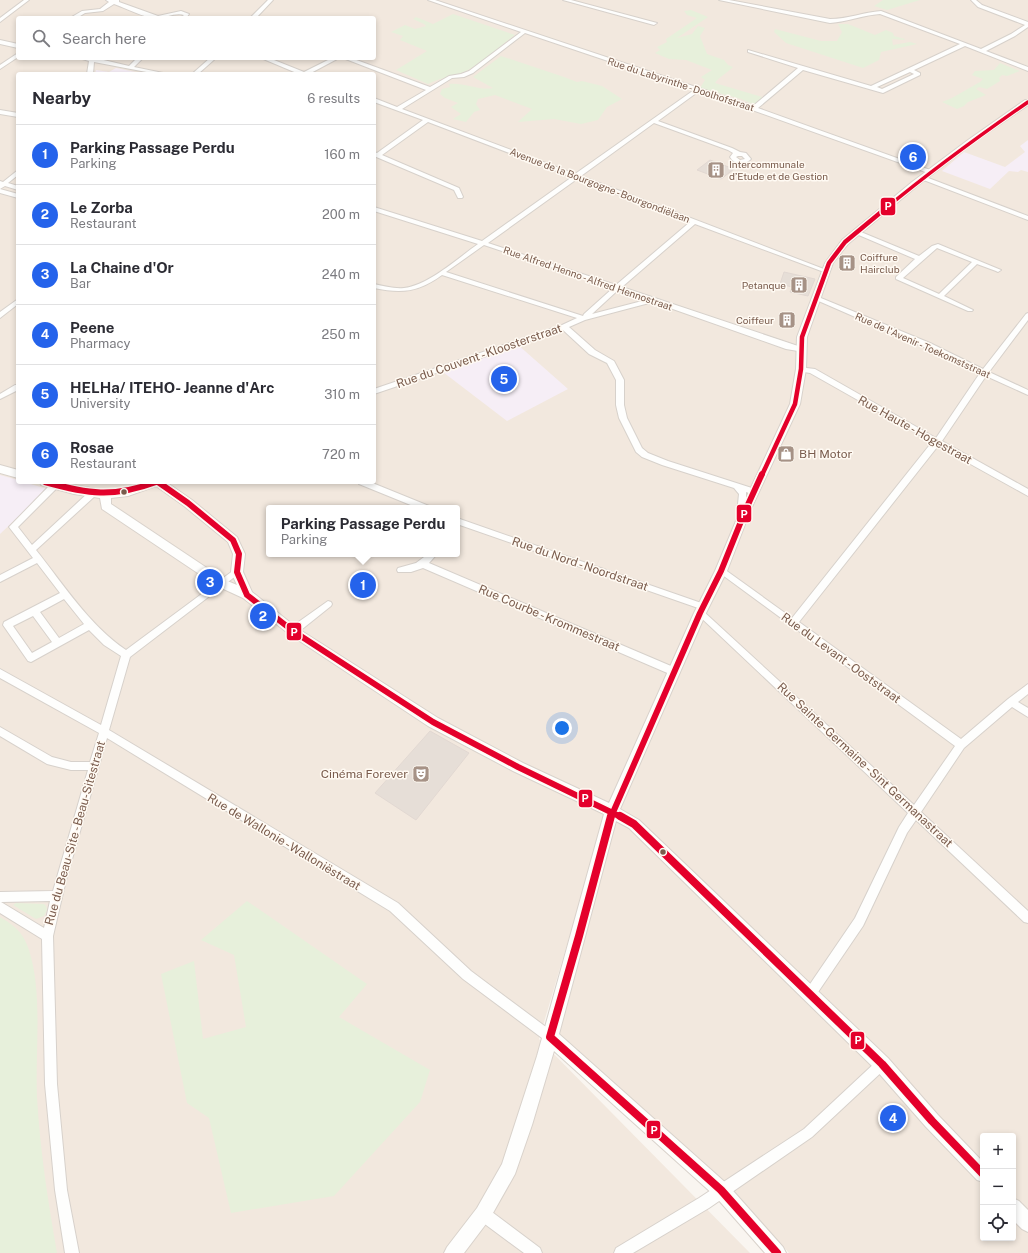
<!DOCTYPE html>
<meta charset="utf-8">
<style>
body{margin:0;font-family:"Public Sans",sans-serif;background:#f2f2f3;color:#2b2b33}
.controls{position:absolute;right:12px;bottom:12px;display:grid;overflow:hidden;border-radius:4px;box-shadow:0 2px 6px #0003}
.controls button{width:36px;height:36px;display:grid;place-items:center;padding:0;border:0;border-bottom:1px solid #e1e1e2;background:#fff;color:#2b2b33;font:20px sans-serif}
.you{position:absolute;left:562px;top:728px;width:14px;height:14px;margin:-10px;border:3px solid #fff;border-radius:50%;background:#1a73e8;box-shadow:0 0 0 6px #1a73e833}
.badge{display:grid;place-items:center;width:26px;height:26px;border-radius:50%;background:#2563eb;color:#fff;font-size:13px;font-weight:700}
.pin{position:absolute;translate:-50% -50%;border:2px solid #fff;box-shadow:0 1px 4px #0006}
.popup{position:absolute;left:266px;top:505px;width:194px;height:52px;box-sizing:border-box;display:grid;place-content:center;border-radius:4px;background:#fff;filter:drop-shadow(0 1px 3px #0005);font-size:13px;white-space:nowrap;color:#7c7c81}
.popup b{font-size:15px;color:#2b2b33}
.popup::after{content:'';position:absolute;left:50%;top:100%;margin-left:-8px;border:8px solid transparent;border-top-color:#fff}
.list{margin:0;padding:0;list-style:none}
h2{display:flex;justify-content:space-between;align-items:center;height:52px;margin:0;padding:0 16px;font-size:17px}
h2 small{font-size:13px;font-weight:400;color:#7c7c81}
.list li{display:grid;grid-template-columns:26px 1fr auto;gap:12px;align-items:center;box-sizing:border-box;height:60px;padding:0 16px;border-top:1px solid #e1e1e2}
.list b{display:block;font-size:15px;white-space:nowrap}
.list p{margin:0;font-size:13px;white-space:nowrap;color:#7c7c81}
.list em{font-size:13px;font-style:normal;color:#7c7c81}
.icon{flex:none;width:22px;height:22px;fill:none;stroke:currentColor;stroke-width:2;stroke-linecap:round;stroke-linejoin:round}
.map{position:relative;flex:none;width:1028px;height:1253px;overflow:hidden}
.search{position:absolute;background:#fff;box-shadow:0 2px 6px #0003;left:16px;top:16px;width:360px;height:44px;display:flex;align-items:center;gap:10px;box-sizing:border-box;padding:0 14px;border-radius:4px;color:#7c7c81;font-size:15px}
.panel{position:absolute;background:#fff;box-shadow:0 2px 6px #0003;left:16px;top:72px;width:360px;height:412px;border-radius:4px}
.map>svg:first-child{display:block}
.residential{fill:#f2e8de;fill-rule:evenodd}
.education{fill:#f6eef6}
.green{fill:#e7f0db}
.building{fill:#e6ded7;stroke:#e2d8d2}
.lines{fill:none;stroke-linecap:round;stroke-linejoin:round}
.street-casing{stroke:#d7d1cb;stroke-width:2}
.secondary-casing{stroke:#d9d2cb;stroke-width:2}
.street{fill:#fefefd;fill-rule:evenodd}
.secondary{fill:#fefefd;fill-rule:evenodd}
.bus-1-far3-casing{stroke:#fffaf3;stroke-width:5.5}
.bus-1-far2-casing{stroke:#fffaf3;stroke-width:7}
.bus-1-far1-casing{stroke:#fffaf3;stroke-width:9}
.bus-1-casing{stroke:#fffaf3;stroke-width:10}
.bus-1-far3{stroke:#e4002b;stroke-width:3.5}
.bus-1-far2{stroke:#e4002b;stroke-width:4.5}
.bus-1-far1{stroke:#e4002b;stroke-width:6}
.bus-1{stroke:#e4002b;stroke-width:8}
.bus-dot{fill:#7a5c4d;stroke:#fffaf3;stroke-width:1.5}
.labels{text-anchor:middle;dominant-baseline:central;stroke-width:3;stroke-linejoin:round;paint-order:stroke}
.far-street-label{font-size:10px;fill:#7a5c4d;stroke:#fffaf3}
.far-poi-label{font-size:10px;fill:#7a5c4d;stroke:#fffaf3;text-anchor:start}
.street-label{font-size:12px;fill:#7a5c4d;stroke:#fffaf3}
.poi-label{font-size:12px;fill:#7a5c4d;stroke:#fffaf3;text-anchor:start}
.line-badge{stroke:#fffaf3;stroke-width:1.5}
.badge-label{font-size:11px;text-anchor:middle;font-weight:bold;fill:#fff}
</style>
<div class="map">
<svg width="1028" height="1253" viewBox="0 0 1028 1253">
<rect width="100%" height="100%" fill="#f9f5f0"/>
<!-- residential -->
<path class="residential" d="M0 0H1028V1253H789L756 1217 686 1147 559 1034 612 811 606 813 539 1039 750 1253H0ZM18 18H374V58H18ZM18 74H374V482H18ZM269 508H457V554H269ZM983 1136H1013V1238H983Z"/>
<!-- education -->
<path class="education" d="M116 68 145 74H95L96 70 109 72Z
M1028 140V172L1021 170 1018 172 1009 171 990 189 942 171 964 152 1005 167 1025 152 1020 146Z
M517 344 568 389 507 421 439 369Z
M0 475 18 480V482H24L47 489 0 534Z"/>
<!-- green -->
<path class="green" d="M883 0H920L887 10 874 6Z
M691 10 708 17 677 38 692 34 698 26 705 28 700 36 707 54 724 60 728 65 733 67C728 72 718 78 715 83L762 97 755 105 741 99 700 88 705 80 701 77 712 70 686 60 669 59 655 53 660 50 657 47 667 42 666 39 697 18 687 15 684 11Z
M453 14 515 35C500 46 485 61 468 70 456 77 441 77 428 84L396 70 427 51 400 40 403 36 391 32 405 25 415 29 426 26 424 24 413 19 416 17 433 24Z
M838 24H848L875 35 886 30 893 33 894 36 905 39 904 40 892 39 893 45 910 42 917 44 881 52 879 60 863 68 786 43 774 32 775 29 821 41H837L842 32Z
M501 56 564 77 577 82 582 81 602 86 622 99 607 107 598 120 581 124 554 119 518 122 532 109 495 95 478 99 476 104 480 110 474 112 466 122 453 119 461 114 451 107 458 103 445 98 440 94 442 89 450 87 449 84C462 82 481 91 493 88L473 77Z
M1000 63 1020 71 1007 76 1002 75 999 78 1000 81 987 89 979 87 976 89 986 95 968 102 964 106 957 109 942 102 952 98 980 82 983 79 972 75 975 71 994 70Z
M247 901 367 984 339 1017 430 1070 420 1102 334 1196 231 1213 209 1118 187 1103 161 974 194 961 203 1039 246 1027 234 955 201 940Z
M16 903 44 904 46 906 47 910 44 916 36 919 13 905Z
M0 917C15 926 23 932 29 950 43 994 35 1050 37 1097 40 1150 48 1201 57 1253H0Z"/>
<!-- building -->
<path class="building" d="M710 160 734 169 721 179 697 170Z
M784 272 815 279 808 296 790 292 792 287 780 284Z
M430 731 469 753 416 820 375 793Z"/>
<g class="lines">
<!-- street casing -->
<g class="street-casing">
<path id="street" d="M24 0H29L0 22V18Z
M106 0H119V2L158 16 181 11 189 14 186 18H180L184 15C176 12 165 18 156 18 144 18 126 8 114 4L103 11 85 13 77 18H70L82 11 100 9 109 2Z
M268 0H273L256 18H250Z
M428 0H435L753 106 798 68 748 52V50L871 86 960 44 880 14C863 15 847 22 830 23L719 0H729L830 19C848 19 864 12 881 11L981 49 1011 34 1025 25 978 7 971 0H976L982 5 1028 22V27L1015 36 986 51 1028 67V71L965 46 914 70 920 73V75L883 93 803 70 758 108 933 171 934 172 931 174 699 91 658 121 732 148 740 152 746 153 751 159C744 166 735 165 730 157L733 153 728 150 654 123 581 176 829 271 828 272H824L695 224 622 287 804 348V352L786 349 653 302 585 320 569 327 595 350 614 361 624 380V405L627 418 642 448 648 453 668 461 758 490 759 492 755 495 746 492V503L750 509 746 512 743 511 738 504 739 494 734 488 662 465 642 457 636 452 619 418 616 405V380L607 363 589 354 563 330 374 394V389L562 325 577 318 442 275C419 292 402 294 374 288V284C384 286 394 289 404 288 429 285 458 258 478 244L374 211V207L482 241 572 177 428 122 382 155 459 188 463 197 462 198H458L454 190 374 156V152L377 153 423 120 374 102V98L397 107 426 90 343 58H351L430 87 449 76 461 74 469 71 521 32ZM525 33 694 90 575 174 402 109 452 78 464 77 473 73ZM910 72 914 74 882 89 877 87ZM738 156H742L745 159 740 160 736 157ZM577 179 690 222 616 285 488 243ZM484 245 613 288 584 314 583 316 446 272ZM618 290 646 300 592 314Z
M563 0H571L657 23 654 25Z
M0 40 18 44V48L0 44Z
M18 53V57L0 69V65Z
M79 58H95L129 66 137 58H143L134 67 168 74H157L94 62 93 74H87L89 61Z
M210 58H216L198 74H192Z
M261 58H269L304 72 332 58H339L309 74H299Z
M0 110 18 113V117L0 114Z
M18 170V175L8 183 18 186V190L5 186 0 189V181L3 182Z
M923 176 1028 216V220L921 179 920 178Z
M0 189 18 194V198L0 193Z
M856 230 919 256 932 246 938 244 1001 270 998 272 996 271 977 264 944 296 973 310 972 311H968L896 279V277L915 259 854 233V231ZM937 248 972 262 939 294 903 278Z
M816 296 930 343 983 369 1026 314 1028 313V320L989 372 1028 390V395L986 376 942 441 1028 489V496L938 446 799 622 961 739 1008 699 1028 684V694L1018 702 1028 708V717L1012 707 964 748 921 812 1028 911V923L1024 922 916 820 907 833 863 926 814 998 810 1000 806 998 804 994 806 990 855 918 899 827 908 813 696 613 697 611H703L914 805 955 746 717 571 721 568 724 569 792 618 932 442 810 373 798 371V367L815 369 936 438 980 373 924 347 814 299V297Z
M18 299V304L0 318V312Z
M15 385H18V390L0 399V394Z
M55 482 58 483 59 485 58 487 18 527 32 545 89 492H95L96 494 95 496 36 550C64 585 89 625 126 650L234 570H240L241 572 130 657 109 730 398 903 471 971 554 1033 556 1037 554 1041 550 1043 546 1041 463 979 390 911 107 738 66 880 53 936 57 1084 67 1190 79 1253H65L55 1190 45 1084 42 939 0 913V892L53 891 88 770H71L47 764 0 736V727L52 757 71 762H90L99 733 0 678V669L101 725 121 656 104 645 89 630 31 662 28 661 3 625 4 622 60 593 37 563 0 582V575L33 558 9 527 52 483ZM64 599 84 624 59 638 40 612ZM33 616 52 642 32 653 13 626ZM50 901 44 928 1 902Z
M358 482H370L429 506 430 508H418L359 484Z
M457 518 707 605 708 607 707 609H701L457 524Z
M428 554H437L429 563 678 669 680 672 678 675H672L423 568 411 572H398L397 570 398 568 416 563Z
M328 601 331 602 332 604 331 606 296 634H290L288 631 290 628Z
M882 1058 886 1060 888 1064 886 1068 812 1137 709 1208 633 1253H614L616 1248 699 1198 804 1129 878 1060Z
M483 1208 488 1209 540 1248 542 1253H524L478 1219 477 1214 478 1209Z"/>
</g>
<!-- secondary casing -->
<g class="secondary-casing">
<path id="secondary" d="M1025 100H1028V105L973 143 917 186 848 244 833 263 807 337 806 369 800 404 751 509 727 571 706 613 620 809 639 820 888 1058 938 1115 983 1162V1182L977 1180 926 1127 876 1070 629 828 616 821 559 1034 727 1184 783 1247 786 1253H765L715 1196 554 1051 532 1125 515 1174 489 1220 464 1253H444L447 1247 477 1208 502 1164 537 1056 604 814 513 771 428 726 289 634 243 598 217 586 102 509 100 498 74 494 41 485 40 482H58L101 490 128 488 146 482H166L192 500 237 537 245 554 243 572 252 592 297 628 438 718 523 763 609 803 694 613 715 571 741 509 790 404 796 369 797 337 825 263 842 240 912 182 968 140ZM156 486 184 506 228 542 233 554 231 572 237 585 225 580 111 504V498L128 496Z
M0 465 18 470V478L0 473Z
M1013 1198 1019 1201 1028 1210V1232L1022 1229 1013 1220Z"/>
</g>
<!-- street -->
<use href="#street" class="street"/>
<!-- secondary -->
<use href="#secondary" class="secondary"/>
<!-- bus-1-far3 casing -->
<g class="bus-1-far3-casing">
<path id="bus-1-far3" d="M885 209C931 171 979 136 1028 102"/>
</g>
<!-- bus-1-far2 casing -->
<g class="bus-1-far2-casing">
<path id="bus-1-far2" d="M762 475 795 404 801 369 802 337 829 263 845 242 886 208"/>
</g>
<!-- bus-1-far1 casing -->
<g class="bus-1-far1-casing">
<path id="bus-1-far1" d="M45 482C88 494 113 498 156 482
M158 482 188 503 233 540 239 554 237 572 247 595 293 631 433 722 518 767 621 817
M611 817 700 613 721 571 746 509 762 474"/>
</g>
<!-- bus-1 casing -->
<g class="bus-1-casing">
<path id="bus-1" d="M611 816 579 936 550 1037 721 1190 777 1253
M620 816 634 824 882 1064 932 1121 983 1174"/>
</g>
<!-- bus-1-far3 -->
<use href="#bus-1-far3" class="bus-1-far3"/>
<!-- bus-1-far2 -->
<use href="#bus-1-far2" class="bus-1-far2"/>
<!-- bus-1-far1 -->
<use href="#bus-1-far1" class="bus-1-far1"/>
<!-- bus-1 -->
<use href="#bus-1" class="bus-1"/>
</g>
<!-- icons -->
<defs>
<g id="building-square" transform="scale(0.9)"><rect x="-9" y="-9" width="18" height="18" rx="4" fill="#a69286" stroke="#fffaf3"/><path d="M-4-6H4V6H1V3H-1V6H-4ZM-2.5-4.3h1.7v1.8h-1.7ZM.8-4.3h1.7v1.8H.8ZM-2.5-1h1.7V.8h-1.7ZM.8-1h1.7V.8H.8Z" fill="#fff"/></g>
<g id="shop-square" transform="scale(0.9)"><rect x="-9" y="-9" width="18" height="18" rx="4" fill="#a69286" stroke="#fffaf3"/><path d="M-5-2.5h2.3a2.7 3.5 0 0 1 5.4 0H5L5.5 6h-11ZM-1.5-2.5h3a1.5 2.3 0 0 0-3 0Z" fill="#fff"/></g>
<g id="theatre-square" transform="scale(0.9)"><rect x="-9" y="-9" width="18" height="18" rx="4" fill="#a69286" stroke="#fffaf3"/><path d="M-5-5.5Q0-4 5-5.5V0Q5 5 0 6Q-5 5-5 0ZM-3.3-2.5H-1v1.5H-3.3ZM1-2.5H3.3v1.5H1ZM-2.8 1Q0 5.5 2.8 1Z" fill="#fff"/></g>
</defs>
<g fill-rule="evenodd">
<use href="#building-square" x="716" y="170"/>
<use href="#building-square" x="847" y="263"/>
<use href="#building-square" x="799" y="285"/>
<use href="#building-square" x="787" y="320"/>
<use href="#shop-square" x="786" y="454"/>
<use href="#theatre-square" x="421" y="774"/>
</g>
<!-- markers -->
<g class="bus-dot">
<circle cx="124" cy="492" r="3.5"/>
<circle cx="663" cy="852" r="3.5"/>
</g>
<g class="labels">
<!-- far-street labels -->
<g class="far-street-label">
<text transform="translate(681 84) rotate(18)">Rue du Labyrinthe - Doolhofstraat</text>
<text transform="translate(600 185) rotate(21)">Avenue de la Bourgogne - Bourgondiëlaan</text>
<text transform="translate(588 278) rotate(19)">Rue Alfred Henno - Alfred Hennostraat</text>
<text transform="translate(923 345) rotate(24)">Rue de l'Avenir - Toekomststraat</text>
</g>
<!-- far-poi labels -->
<g class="far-poi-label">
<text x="729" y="164">Intercommunale<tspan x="729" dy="12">d’Etude et de Gestion</tspan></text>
<text x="860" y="257">Coiffure<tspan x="860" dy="12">Hairclub</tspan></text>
<text x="786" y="285" text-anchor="end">Petanque</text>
<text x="774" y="320" text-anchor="end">Coiffeur</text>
</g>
<!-- street labels -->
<g class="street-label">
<text transform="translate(479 356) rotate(-19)">Rue du Couvent - Kloosterstraat</text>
<text transform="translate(915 430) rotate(29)">Rue Haute - Hogestraat</text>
<text transform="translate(580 564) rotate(19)">Rue du Nord - Noordstraat</text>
<text transform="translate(549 618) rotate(23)">Rue Courbe - Krommestraat</text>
<text transform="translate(841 658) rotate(36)">Rue du Levant - Ooststraat</text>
<text transform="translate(865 765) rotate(43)">Rue Sainte-Germaine - Sint Germanastraat</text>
<text transform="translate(75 833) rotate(-74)">Rue du Beau-Site - Beau-Sitestraat</text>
<text transform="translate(284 842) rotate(31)">Rue de Wallonie - Walloniëstraat</text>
</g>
<!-- poi labels -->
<g class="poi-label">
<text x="799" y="454">BH Motor</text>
<text x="408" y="774" text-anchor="end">Cinéma Forever</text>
</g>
</g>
<g class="line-badge">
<rect x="880" y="197" width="16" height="19" rx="4" fill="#e4002b"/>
<rect x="736" y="504" width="16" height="19" rx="4" fill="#e4002b"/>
<rect x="286" y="622" width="16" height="19" rx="4" fill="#e4002b"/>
<rect x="578" y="789" width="15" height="19" rx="4" fill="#e4002b"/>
<rect x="850" y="1031" width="15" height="19" rx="4" fill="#e4002b"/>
<rect x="646" y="1120" width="15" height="19" rx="4" fill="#e4002b"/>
</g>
<g class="badge-label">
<text x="888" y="210">P</text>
<text x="744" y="518">P</text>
<text x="294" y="636">P</text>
<text x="585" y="802">P</text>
<text x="858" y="1044">P</text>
<text x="654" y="1134">P</text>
</g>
</svg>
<div class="controls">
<button>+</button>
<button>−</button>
<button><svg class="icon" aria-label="locate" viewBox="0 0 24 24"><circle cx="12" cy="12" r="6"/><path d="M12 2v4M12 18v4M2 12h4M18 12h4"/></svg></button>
</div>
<div class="you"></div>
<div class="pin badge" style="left:363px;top:585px">1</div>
<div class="popup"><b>Parking Passage Perdu</b>Parking</div>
<div class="pin badge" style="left:263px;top:616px">2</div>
<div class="pin badge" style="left:210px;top:582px">3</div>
<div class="pin badge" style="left:893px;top:1118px">4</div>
<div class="pin badge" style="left:504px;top:379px">5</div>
<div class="pin badge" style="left:913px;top:157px">6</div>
<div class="search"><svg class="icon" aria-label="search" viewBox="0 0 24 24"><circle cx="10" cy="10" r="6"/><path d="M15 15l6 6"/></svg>Search here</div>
<section class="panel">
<h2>Nearby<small>6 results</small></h2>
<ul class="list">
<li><span class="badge">1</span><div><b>Parking Passage Perdu</b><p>Parking</p></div><em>160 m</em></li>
<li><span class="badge">2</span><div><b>Le Zorba</b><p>Restaurant</p></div><em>200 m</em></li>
<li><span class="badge">3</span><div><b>La Chaine d'Or</b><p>Bar</p></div><em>240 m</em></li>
<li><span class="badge">4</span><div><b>Peene</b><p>Pharmacy</p></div><em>250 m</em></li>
<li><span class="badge">5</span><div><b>HELHa/ ITEHO- Jeanne d'Arc</b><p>University</p></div><em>310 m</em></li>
<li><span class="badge">6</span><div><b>Rosae</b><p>Restaurant</p></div><em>720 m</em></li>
</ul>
</section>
</div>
